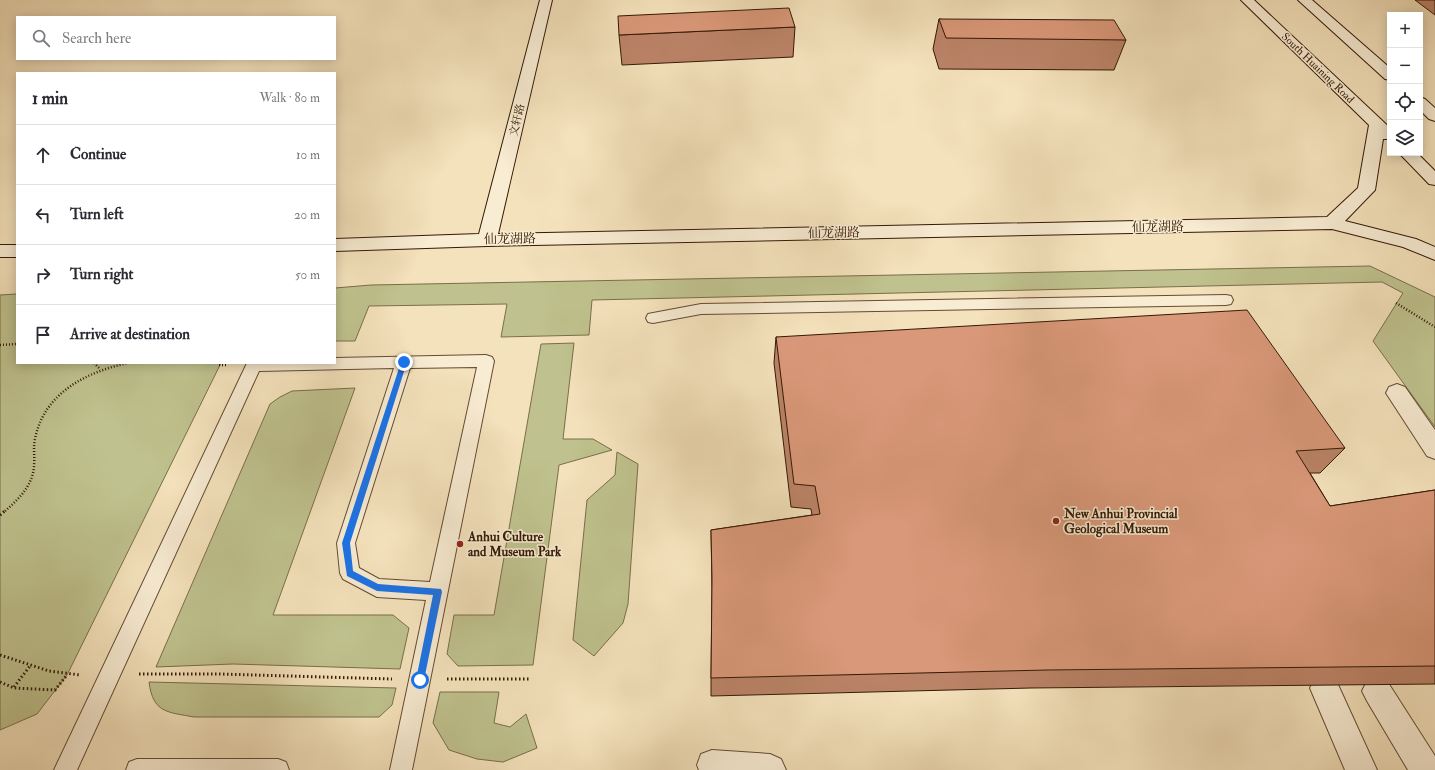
<!DOCTYPE html>
<meta charset="utf-8">
<style>
body{margin:0;font-family:"IM FELL Double Pica","Noto Serif SC",serif;background:#f2f2f3;color:#2b2b33}
.controls{position:absolute;right:12px;top:12px;display:grid;overflow:hidden;border-radius:0px;box-shadow:0 2px 10px #0003}
.controls button{width:36px;height:36px;display:grid;place-items:center;padding:0;border:0;border-bottom:1px solid #e1e1e2;background:#fff;color:#2b2b33;font:20px sans-serif}
.stop{position:absolute;width:12px;height:12px;margin:-9px;border:3px solid #1a73e8;border-radius:50%;background:#fff}
.stop.end{background:#1a73e8;border-color:#fff;box-shadow:0 1px 4px #0008}
.list{margin:0;padding:0;list-style:none}
h2{display:flex;justify-content:space-between;align-items:center;height:52px;margin:0;padding:0 16px;font-size:17px}
h2 small{font-size:13px;font-weight:400;color:#7c7c81}
.list li{display:grid;grid-template-columns:26px 1fr auto;gap:12px;align-items:center;box-sizing:border-box;height:60px;padding:0 16px;border-top:1px solid #e1e1e2}
.list b{display:block;font-size:15px;white-space:nowrap}
.list em{font-size:13px;font-style:normal;color:#7c7c81}
.icon{flex:none;width:22px;height:22px;fill:none;stroke:currentColor;stroke-width:2;stroke-linecap:round;stroke-linejoin:round}
.map{position:relative;flex:none;width:1435px;height:770px;overflow:hidden}
.search{position:absolute;background:#fff;box-shadow:0 2px 10px #0003;left:16px;top:16px;width:320px;height:44px;display:flex;align-items:center;gap:10px;box-sizing:border-box;padding:0 14px;border-radius:0px;color:#7c7c81;font-size:15px}
.panel{position:absolute;background:#fff;box-shadow:0 2px 10px #0003;left:16px;top:72px;width:320px;height:292px;border-radius:0px}
.map>svg:first-child{display:block}
.green{fill:#bfc28e;stroke:#7a6e4a}
.lines{fill:none;stroke-linecap:round;stroke-linejoin:round}
.lane-casing{stroke:#644b33;stroke-width:2}
.street-casing{stroke:#644b33;stroke-width:2}
.secondary-casing{stroke:#341905;stroke-width:2}
.path-far1{stroke:#341905;stroke-width:2.5;stroke-dasharray:1 2;stroke-linecap:butt}
.path{stroke:#341905;stroke-width:3;stroke-dasharray:1.5 2.5;stroke-linecap:butt}
.lane{fill:#f8ecd3;fill-rule:evenodd}
.street{fill:#f8ecd3;fill-rule:evenodd}
.secondary{fill:#f8ecd3;fill-rule:evenodd}
.wall{fill:#bb8368;stroke:#341905}
.building{fill:#d99879;stroke:#341905}
.route{fill:#1a73e8}
.poi-dot{fill:#8f2418;stroke:#f8ecd3;stroke-width:1.5}
.labels{text-anchor:middle;dominant-baseline:central;stroke-width:3;stroke-linejoin:round;paint-order:stroke}
.far-street-label{font-size:11px;fill:#341905;stroke:#f8ecd3}
.street-label{font-size:13px;fill:#341905;stroke:#f8ecd3}
.poi-label{font-size:13px;font-weight:bold;fill:#341905;stroke:#f8ecd3;text-anchor:start}
</style>
<div class="map">
<svg width="1435" height="770" viewBox="0 0 1435 770">
<rect width="100%" height="100%" fill="#f4e2bc"/>
<filter id="stains"><feTurbulence type="fractalNoise" baseFrequency=".005" numOctaves="4"/><feColorMatrix values="0 0 0 0 .2 0 0 0 0 .09 0 0 0 0 .02 0 0 0 .5 -.17"/></filter>
<radialGradient id="worn" r=".72"><stop offset=".6" stop-color="#630" stop-opacity="0"/><stop offset="1" stop-color="#630" stop-opacity=".3"/></radialGradient>
<!-- green -->
<path class="green" d="M1370 266 1435 297V427L1373 341 1403 293 1382 282 592 300 589 335 501 337 507 304 369 306 355 341H335V288L371 285Z
M17 294V363H221L67 675 37 714 0 730V295Z
M574 343 563 439H593L612 450 559 465 533 665 458 666 447 654 454 615H494L541 344Z
M355 388 273 615H393L409 628 400 669 233 664 156 667 270 404 280 397 292 391Z
M617 452 638 464 628 604 623 623 594 656 573 640 587 500 615 475Z
M149 682 396 688 392 705 379 717H194C167 712 153 713 149 682Z
M440 692H499L494 723 510 727 526 714 537 748 503 762 477 759 449 750 433 723Z"/>
<g class="lines">
<!-- lane casing -->
<g class="lane-casing">
<path id="lane" d="M1226 295 1231 296 1233 300 1231 304 1226 305 701 314 653 323 648 322 646 318 648 314 653 313 701 304Z
M486 355 492 357 494 361 412 770H390L426 600 377 597 343 579 340 573 337 543 394 368 259 371 77 770H54L247 363H335V358ZM477 367 430 582 379 579 359 568 355 543 410 368Z
M137 759H278L286 762 289 770H126L129 762Z"/>
</g>
<!-- street casing -->
<g class="street-casing">
<path id="street" d="M1397 384 1405 387 1435 430V459L1427 456 1386 393 1389 387Z
M1325 673 1335 678 1377 770H1345L1310 688 1315 678Z
M1377 676 1387 681 1435 756V770H1408L1367 701 1362 691 1367 681Z
M712 750 770 754 781 759 786 770H699L697 765 701 754Z"/>
</g>
<!-- secondary casing -->
<g class="secondary-casing">
<path id="secondary" d="M540 0H552L498 234 1327 217 1358 188 1369 125 1241 0H1254L1390 128V139H1383L1375 190 1345 221 1416 239 1435 247V260L1403 247 1332 229 487 246 335 251V239L479 234Z
M1298 0H1312L1390 68V80L1385 79Z
M1420 97 1425 99 1435 108V121L1429 119 1420 110Z
M1399 153H1417L1435 171V185L1429 184Z
M0 245H17V257H0Z"/>
</g>
<!-- path-far1 -->
<path class="path-far1" d="M1396 303 1435 327
M0 345 17 344
M94 363 100 369
M219 365H226
M5 511C19 499 33 485 34 466 35 457 33 448 35 439 44 393 86 372 128 363"/>
<!-- path -->
<path class="path" d="M0 515 6 510
M0 655 49 671 80 675
M139 674H219L392 679
M447 679H531
M0 682 14 688 55 690 67 675
M14 687 30 666"/>
<!-- lane -->
<use href="#lane" class="lane"/>
<!-- street -->
<use href="#street" class="street"/>
<!-- secondary -->
<use href="#secondary" class="secondary"/>
</g>
<!-- wall -->
<path class="wall" d="M1415 0H1435V15Z
M939 19 1126 40 1114 70 939 69 933 49Z
M795 27 793 57 622 65 619 35Z
M776 337 1345 448 1320 473H1310L1330 506 1435 490V684L1031 688 711 696V678L712 588 711 530 812 515 811 509 791 507 774 363Z"/>
<!-- building -->
<path class="building" d="M789 8 795 27 619 35 618 16Z
M939 19 1114 20 1126 40 946 38Z
M1247 310 1345 448 1296 451 1330 506 1435 490V666L1047 670 711 678 712 579 711 530 820 514 815 486 794 484 776 337Z"/>
<!-- route -->
<path class="route" d="M404 360 407 362 350 543 353 571 378 584 441 589 442 592 424 680 423 683 420 684 417 683 416 680 433 595 377 591 347 576 342 543 401 362Z"/>
<!-- markers -->
<g class="poi-dot">
<circle cx="1056" cy="521" r="4"/>
<circle cx="460" cy="544" r="4"/>
</g>
<g class="labels">
<!-- far-street labels -->
<g class="far-street-label">
<text transform="translate(1318 68) rotate(44)">South Huaining Road</text>
<text transform="translate(517 120) rotate(-76)">文轩路</text>
</g>
<!-- street labels -->
<g class="street-label">
<text transform="translate(1158 227) rotate(-1)">仙龙湖路</text>
<text transform="translate(834 233) rotate(-1)">仙龙湖路</text>
<text transform="translate(510 239) rotate(-1)">仙龙湖路</text>
</g>
<!-- poi labels -->
<g class="poi-label">
<text x="1064" y="514">New Anhui Provincial<tspan x="1064" dy="15">Geological Museum</tspan></text>
<text x="468" y="537">Anhui Culture<tspan x="468" dy="15">and Museum Park</tspan></text>
</g>
</g>
<rect width="100%" height="100%" filter="url(#stains)"/>
<rect width="100%" height="100%" fill="url(#worn)"/>
</svg>
<div class="controls">
<button>+</button>
<button>−</button>
<button><svg class="icon" aria-label="locate" viewBox="0 0 24 24"><circle cx="12" cy="12" r="6"/><path d="M12 2v4M12 18v4M2 12h4M18 12h4"/></svg></button>
<button><svg class="icon" aria-label="layers" viewBox="0 0 24 24"><path d="M12 4l9 5-9 5-9-5zM3 14l9 5 9-5"/></svg></button>
</div>
<div class="stop" style="left:420px;top:680px"></div>
<div class="stop end" style="left:404px;top:362px"></div>
<div class="search"><svg class="icon" aria-label="search" viewBox="0 0 24 24"><circle cx="10" cy="10" r="6"/><path d="M15 15l6 6"/></svg>Search here</div>
<section class="panel">
<h2>1 min<small>Walk · 80 m</small></h2>
<ul class="list">
<li><svg class="icon" aria-label="ahead" viewBox="0 0 24 24"><path d="M12 20V5M6 11l6-6 6 6"/></svg><div><b>Continue</b></div><em>10 m</em></li>
<li><svg class="icon" aria-label="left" viewBox="0 0 24 24"><path d="M17 20v-9H6M10 6l-5 5 5 5"/></svg><div><b>Turn left</b></div><em>20 m</em></li>
<li><svg class="icon" aria-label="right" viewBox="0 0 24 24"><path d="M7 20v-9h11M14 6l5 5-5 5"/></svg><div><b>Turn right</b></div><em>50 m</em></li>
<li><svg class="icon" aria-label="arrive" viewBox="0 0 24 24"><path d="M6 21V4h12l-3 4 3 4H6"/></svg><div><b>Arrive at destination</b></div></li>
</ul>
</section>
</div>
